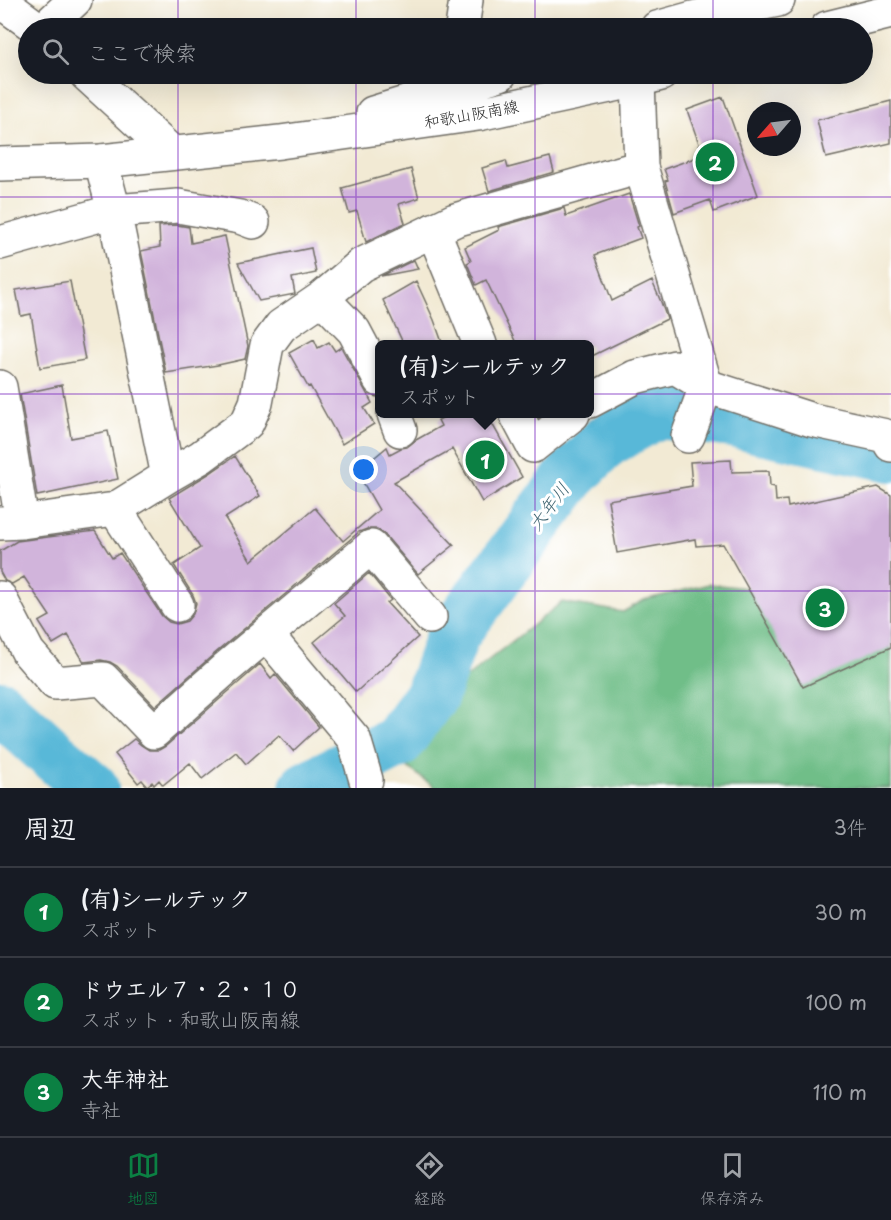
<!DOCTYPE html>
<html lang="ja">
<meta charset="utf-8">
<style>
body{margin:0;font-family:"Playpen Sans","Klee One",sans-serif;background:#242831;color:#f1f3f6}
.compass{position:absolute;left:747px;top:102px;width:54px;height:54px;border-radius:50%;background:#171b24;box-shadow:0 6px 24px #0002;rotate:242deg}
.you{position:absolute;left:364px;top:470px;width:21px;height:21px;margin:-15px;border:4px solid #fff;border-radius:50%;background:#1a73e8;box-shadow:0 0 0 9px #1a73e833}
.badge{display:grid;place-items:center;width:39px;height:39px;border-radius:50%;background:#0b8043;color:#fff;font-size:20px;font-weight:700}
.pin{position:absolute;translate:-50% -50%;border:3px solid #fff;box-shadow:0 2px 6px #0006}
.popup{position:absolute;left:375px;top:340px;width:219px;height:78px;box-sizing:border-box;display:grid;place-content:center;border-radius:9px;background:#171b24;filter:drop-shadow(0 2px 4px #0005);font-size:20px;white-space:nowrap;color:#9ea1a6}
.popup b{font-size:22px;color:#f1f3f6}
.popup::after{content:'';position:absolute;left:50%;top:100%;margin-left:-12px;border:12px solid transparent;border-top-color:#171b24}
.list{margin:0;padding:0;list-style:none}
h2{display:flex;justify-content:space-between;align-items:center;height:78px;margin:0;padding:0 24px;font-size:26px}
h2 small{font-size:20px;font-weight:400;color:#9ea1a6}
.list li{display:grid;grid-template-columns:39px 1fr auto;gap:18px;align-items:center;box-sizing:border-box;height:90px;padding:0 24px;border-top:2px solid #363941}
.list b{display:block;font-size:22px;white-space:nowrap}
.list p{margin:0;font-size:20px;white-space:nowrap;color:#9ea1a6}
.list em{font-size:20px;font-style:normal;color:#9ea1a6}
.icon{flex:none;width:33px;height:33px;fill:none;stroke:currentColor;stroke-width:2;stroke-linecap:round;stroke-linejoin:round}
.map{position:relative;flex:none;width:891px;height:788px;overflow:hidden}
.search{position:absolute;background:#171b24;box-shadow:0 6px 24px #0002;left:18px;right:18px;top:18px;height:66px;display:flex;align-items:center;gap:15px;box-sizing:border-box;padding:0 21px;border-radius:33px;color:#9ea1a6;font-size:22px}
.sheet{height:348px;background:#171b24}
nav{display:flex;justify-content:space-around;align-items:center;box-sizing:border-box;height:84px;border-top:2px solid #363941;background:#171b24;font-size:16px;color:#9ea1a6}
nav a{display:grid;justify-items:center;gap:3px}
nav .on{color:#0b8043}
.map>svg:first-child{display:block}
.forest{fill:#70be88;stroke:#4e745a;stroke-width:1.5}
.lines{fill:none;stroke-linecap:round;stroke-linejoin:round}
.river{stroke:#59b8d8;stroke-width:54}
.building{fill:#d1b4db}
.minor-casing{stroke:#716e66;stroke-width:36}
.major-casing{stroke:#716e66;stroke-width:36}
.minor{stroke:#fff;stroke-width:33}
.major{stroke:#fff;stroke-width:33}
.grid{fill:none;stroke:#7b2cbf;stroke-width:1.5;stroke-opacity:0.55}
.labels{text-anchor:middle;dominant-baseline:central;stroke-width:6;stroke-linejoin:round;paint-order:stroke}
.street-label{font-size:16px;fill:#2b2b2b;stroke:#fff}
.water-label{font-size:18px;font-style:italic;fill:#3d6370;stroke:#fff}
</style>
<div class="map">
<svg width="891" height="788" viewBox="0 0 891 788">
<rect width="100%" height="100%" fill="#fff"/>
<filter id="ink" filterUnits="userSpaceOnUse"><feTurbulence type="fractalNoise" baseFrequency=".0167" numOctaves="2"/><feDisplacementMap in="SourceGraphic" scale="12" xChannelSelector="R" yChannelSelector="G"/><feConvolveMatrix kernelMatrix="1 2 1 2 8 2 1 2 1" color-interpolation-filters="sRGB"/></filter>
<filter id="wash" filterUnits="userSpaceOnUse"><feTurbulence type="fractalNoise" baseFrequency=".008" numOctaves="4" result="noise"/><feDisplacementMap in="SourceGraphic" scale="24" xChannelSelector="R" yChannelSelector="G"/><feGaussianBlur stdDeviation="1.35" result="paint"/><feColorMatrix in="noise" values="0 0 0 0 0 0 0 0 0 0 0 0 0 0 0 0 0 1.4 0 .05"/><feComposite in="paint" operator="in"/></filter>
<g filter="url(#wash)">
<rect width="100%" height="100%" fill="#f2ead4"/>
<!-- forest -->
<path class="forest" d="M709 584 756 589 891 631V788H433V786L406 766 462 681 562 602 623 612 644 600Z"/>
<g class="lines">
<!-- river -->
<path class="river" d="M0 707 53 755 92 788
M306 788 397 742 432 694 453 634 570 477 606 441 657 412 733 421 891 455"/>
</g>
<g id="blocks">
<!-- building -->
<path class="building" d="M723 97 758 195 714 212 710 200 674 213 665 181 668 180 664 169 703 155 687 110Z
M891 101V143L826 158 817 120Z
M550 157 554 172 489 191 482 168 506 161 508 168Z
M411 169 419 198 399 204 405 223 366 242 357 211 349 213 342 188Z
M629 194 639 226 637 227 641 238 595 255 612 301 652 281 661 302 667 319 590 357V345H517L486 280 476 285 467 263 471 261 465 247 499 230 498 227 564 208 566 216Z
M177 225 189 227 191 243 225 236 248 346 245 359 218 365 166 373 141 251 160 247 159 226Z
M311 248 316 273 292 278 295 294 259 301 238 263Z
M414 260 418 269 381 276Z
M70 281 85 360 40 368 31 314 21 316 16 290Z
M416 281 434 320 443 345H404L383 300Z
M314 339 318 348 329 342 335 351 341 347 372 403 364 408 374 424 342 444 310 386 308 387 289 353Z
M62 385 71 438 108 431 118 479 37 496 20 394Z
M451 414H476L482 424 490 420 522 477 482 502 452 449 394 482 454 545 418 574 385 535 377 529H367L359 532 213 655 155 706 117 666 110 662 101 660 84 662 68 635 53 644 39 622 50 616 24 577 12 584 5 581 0 572V551L17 541 95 531 112 558 120 553 162 616 169 622 177 624 187 621 193 614 196 603 193 595 174 565 200 548 169 498 210 473 235 456 260 496 225 518 251 561 315 508 343 541 379 510 357 472 387 447 390 454 401 448 407 447 416 440 441 426 438 420Z
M731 460 732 472 769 471 770 486 775 487 776 501 787 500 788 507 878 487 891 495V647L803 687 723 544 696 546 695 539 617 553 608 500 692 486 690 462Z
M369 573 389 598 391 600 387 603 418 637 356 692 314 642 345 616 334 603Z
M260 664 271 678 275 674 319 727 293 751 279 735 246 764 236 752 202 779 190 763 163 785 159 780 154 785 152 782 147 786 142 780 138 783 115 754 134 739 141 745 149 750H159L166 746Z"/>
</g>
</g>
<g filter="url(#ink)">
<use href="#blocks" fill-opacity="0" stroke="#716e66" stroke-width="1.5"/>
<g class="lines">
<!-- minor casing -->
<g class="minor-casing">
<path id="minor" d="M0 1 37 28
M45 28 75 0
M462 28 466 0
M86 74 172 153
M638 80 641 167 706 386 812 420 886 436 891 445
M433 230 480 344
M0 243 114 211 178 206 240 217 253 222
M322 298 354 331 380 380
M0 387 22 522
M590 401 635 377 675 367 706 386 688 436
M394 414 400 430
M516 414 533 446 573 414
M168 476 201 457 247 423 256 403 267 345 281 326 322 298 361 265 455 220 641 167
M115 509 177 605
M0 523 22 522 115 509 168 476 114 211 101 161
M0 598 28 652 55 683 103 679 154 732 225 669 371 547 430 617
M267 635 354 739 366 780"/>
</g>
<!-- major casing -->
<g class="major-casing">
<path id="major" d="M657 28 693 18 778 0
M827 28 891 12
M373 113 500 74
M0 164 101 161 280 142 478 114 638 80 661 74"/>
</g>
<!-- minor -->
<use href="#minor" class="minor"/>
<!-- major -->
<use href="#major" class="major"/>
</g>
</g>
<!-- grid -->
<path class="grid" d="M178 0V28M356 0V28M535 0V28M713 0V28M178 74V788M356 74V788M535 74V788M713 74V788M0 197H891M0 394H891M0 591H891"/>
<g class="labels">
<!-- street labels -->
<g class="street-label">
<text transform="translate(471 113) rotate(-10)">和歌山阪南線</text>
</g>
<!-- water labels -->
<g class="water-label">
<text transform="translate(548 506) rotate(-53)">大年川</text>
</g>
</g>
</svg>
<svg class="compass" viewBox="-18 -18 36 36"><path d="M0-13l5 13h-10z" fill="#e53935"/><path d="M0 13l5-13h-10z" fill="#9ea1a6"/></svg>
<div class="you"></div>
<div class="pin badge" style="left:485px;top:460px">1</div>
<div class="popup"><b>(有)シールテック</b>スポット</div>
<div class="pin badge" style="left:715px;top:162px">2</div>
<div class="pin badge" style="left:825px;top:608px">3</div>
<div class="search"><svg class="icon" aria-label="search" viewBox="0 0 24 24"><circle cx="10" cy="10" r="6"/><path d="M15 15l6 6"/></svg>ここで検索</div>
</div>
<section class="sheet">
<h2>周辺<small>3件</small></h2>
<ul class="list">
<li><span class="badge">1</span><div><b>(有)シールテック</b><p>スポット</p></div><em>30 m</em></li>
<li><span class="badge">2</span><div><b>ドウエル７・２・１０</b><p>スポット · 和歌山阪南線</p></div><em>100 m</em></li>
<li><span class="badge">3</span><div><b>大年神社</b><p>寺社</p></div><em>110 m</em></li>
</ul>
</section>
<nav>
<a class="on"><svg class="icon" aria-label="map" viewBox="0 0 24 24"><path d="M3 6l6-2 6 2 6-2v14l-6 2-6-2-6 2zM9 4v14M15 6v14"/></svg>地図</a>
<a><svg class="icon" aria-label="directions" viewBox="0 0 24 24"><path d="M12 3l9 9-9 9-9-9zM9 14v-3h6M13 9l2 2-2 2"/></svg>経路</a>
<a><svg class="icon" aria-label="saved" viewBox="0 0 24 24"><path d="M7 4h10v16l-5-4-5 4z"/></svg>保存済み</a>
</nav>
